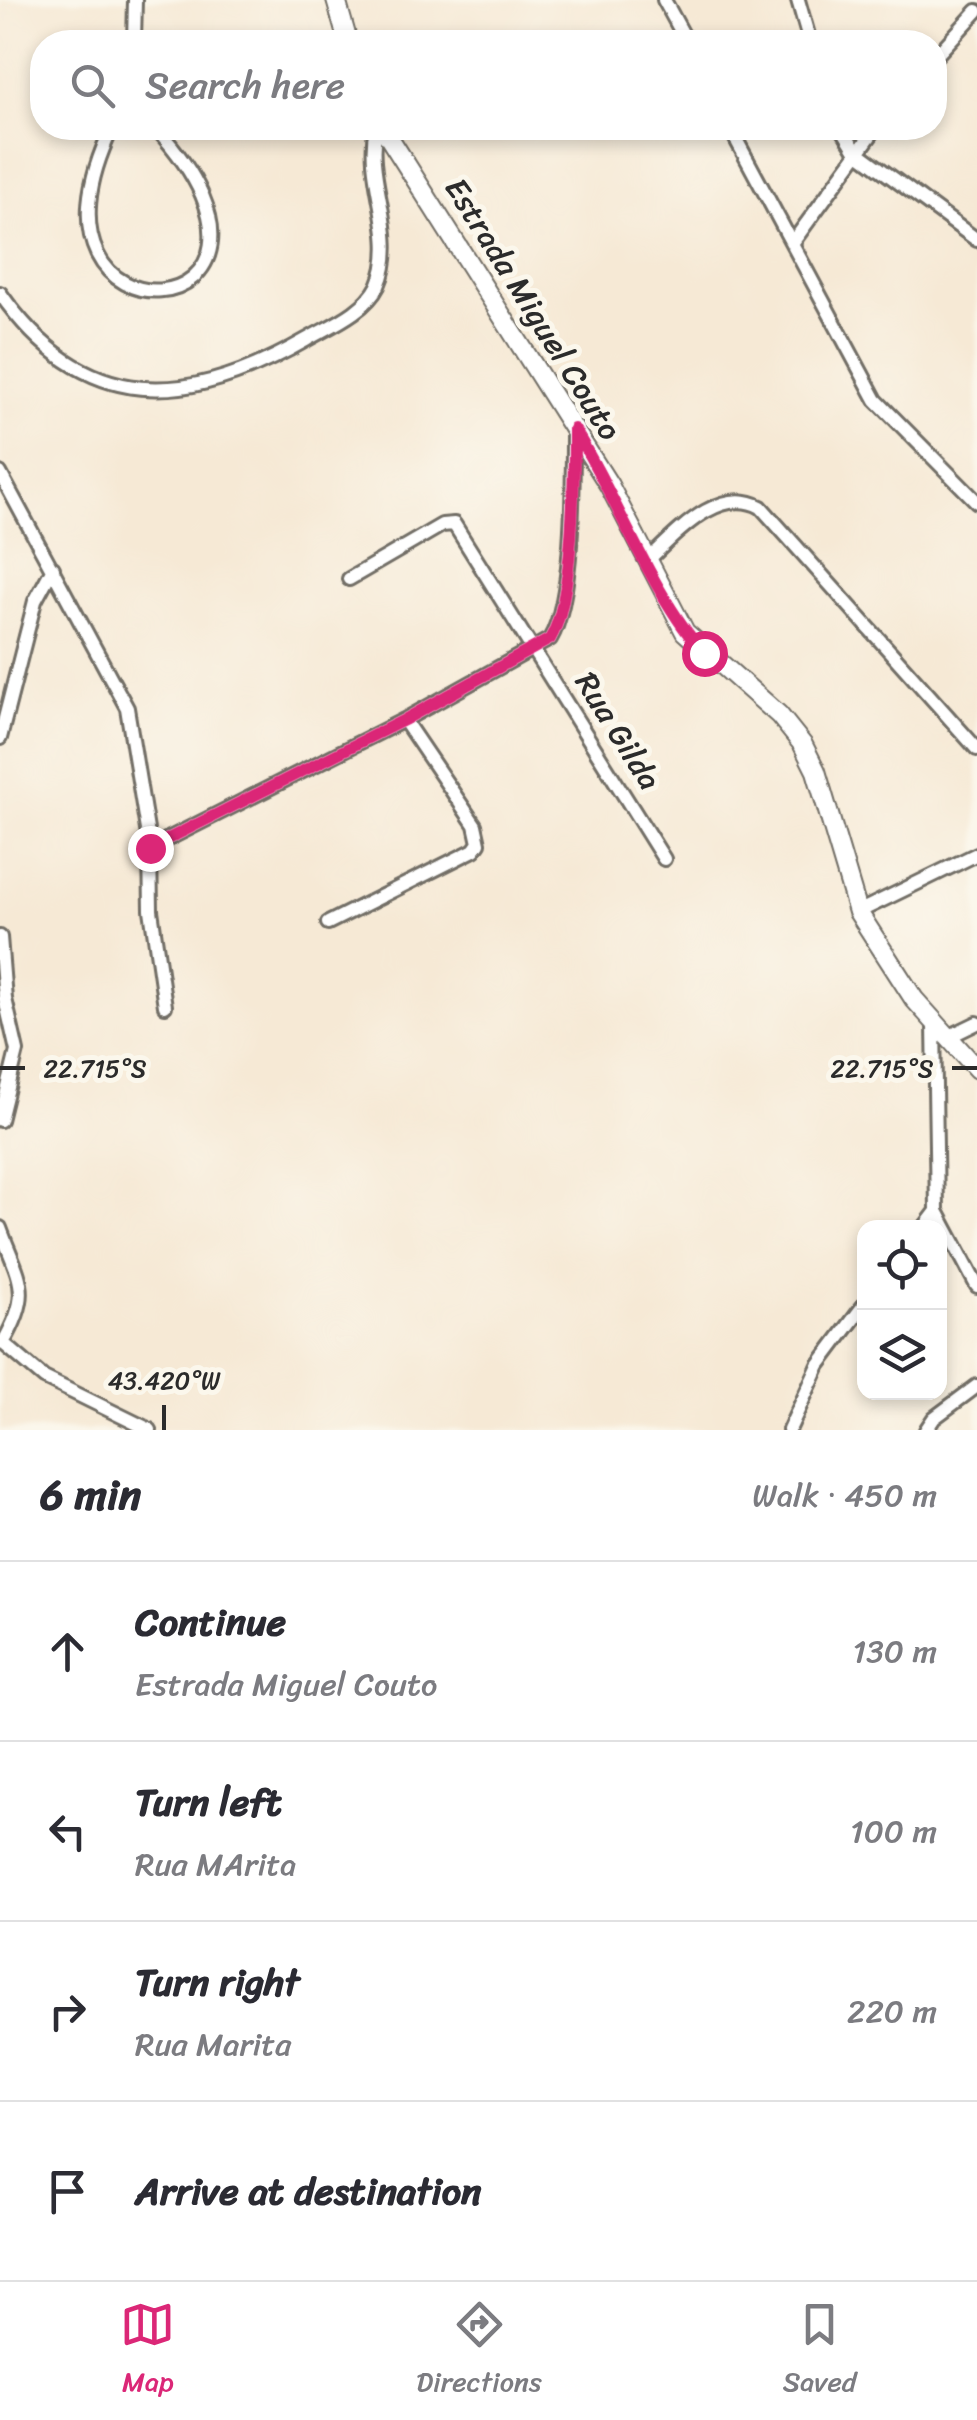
<!DOCTYPE html>
<meta charset="utf-8">
<style>
body{margin:0;font-family:Sriracha,sans-serif;background:#f2f2f3;color:#2b2b33}
.controls{position:absolute;right:30px;bottom:30px;display:grid;overflow:hidden;border-radius:20px;box-shadow:0 5px 15px #0003}
.controls button{width:90px;height:90px;display:grid;place-items:center;padding:0;border:0;border-bottom:2px solid #e1e1e2;background:#fff;color:#2b2b33;font:50px sans-serif}
.stop{position:absolute;width:30px;height:30px;margin:-22px;border:8px solid #db2777;border-radius:50%;background:#fff}
.stop.end{background:#db2777;border-color:#fff;box-shadow:0 2px 10px #0008}
.list{margin:0;padding:0;list-style:none}
h2{display:flex;justify-content:space-between;align-items:center;height:130px;margin:0;padding:0 40px;font-size:42px}
h2 small{font-size:32px;font-weight:400;color:#7c7c81}
.list li{display:grid;grid-template-columns:65px 1fr auto;gap:30px;align-items:center;box-sizing:border-box;height:180px;padding:0 40px;border-top:2px solid #e1e1e2}
.list b{display:block;font-size:38px;white-space:nowrap}
.list p{margin:0;font-size:32px;white-space:nowrap;color:#7c7c81}
.list em{font-size:32px;font-style:normal;color:#7c7c81}
.icon{flex:none;width:55px;height:55px;fill:none;stroke:currentColor;stroke-width:2;stroke-linecap:round;stroke-linejoin:round}
.map{position:relative;flex:none;width:977px;height:1430px;overflow:hidden}
.search{position:absolute;background:#fff;box-shadow:0 5px 15px #0003;left:30px;right:30px;top:30px;height:110px;display:flex;align-items:center;gap:25px;box-sizing:border-box;padding:0 35px;border-radius:40px;color:#7c7c81;font-size:38px}
.sheet{height:850px;background:#fff}
nav{display:flex;justify-content:space-around;align-items:center;box-sizing:border-box;height:140px;border-top:2px solid #e1e1e2;background:#fff;font-size:28px;color:#7c7c81}
nav a{display:grid;justify-items:center;gap:5px}
nav .on{color:#db2777}
.map>svg:first-child{display:block}
.lines{fill:none;stroke-linecap:round;stroke-linejoin:round}
.street-casing{stroke:#726e66;stroke-width:18}
.secondary-casing{stroke:#726e66;stroke-width:22}
.street{stroke:#fff;stroke-width:12}
.secondary{stroke:#fff;stroke-width:18}
.route{stroke:#db2777;stroke-width:12}
.ticks{fill:none;stroke:#2b2b2b;stroke-width:4}
.labels{text-anchor:middle;dominant-baseline:central;stroke-width:10;stroke-linejoin:round;paint-order:stroke}
.street-label{font-size:32px;fill:#2b2b2b;stroke:#fbf7ec}
.ticks-label{font-size:25px;text-anchor:middle;fill:#2b2b2b;stroke:#fbf7ec;stroke-width:10;stroke-linejoin:round;paint-order:stroke}
</style>
<div class="map">
<svg width="977" height="1430" viewBox="0 0 977 1430">
<rect width="100%" height="100%" fill="#fbf7ec"/>
<filter id="ink" filterUnits="userSpaceOnUse"><feTurbulence type="fractalNoise" baseFrequency=".01" numOctaves="2"/><feDisplacementMap in="SourceGraphic" scale="20" xChannelSelector="R" yChannelSelector="G"/><feConvolveMatrix kernelMatrix="1 2 1 2 8 2 1 2 1" color-interpolation-filters="sRGB"/></filter>
<filter id="wash" filterUnits="userSpaceOnUse"><feTurbulence type="fractalNoise" baseFrequency=".0048" numOctaves="4" result="noise"/><feDisplacementMap in="SourceGraphic" scale="40" xChannelSelector="R" yChannelSelector="G"/><feGaussianBlur stdDeviation="2.25" result="paint"/><feColorMatrix in="noise" values="0 0 0 0 0 0 0 0 0 0 0 0 0 0 0 0 0 1.4 0 .05"/><feComposite in="paint" operator="in"/></filter>
<g filter="url(#wash)">
<rect width="100%" height="100%" fill="#f6e9d5"/>
</g>
<g filter="url(#ink)">
<g class="lines">
<!-- street casing -->
<g class="street-casing">
<path id="street" d="M664 0 687 42
M798 0 810 42
M134 42 135 0
M934 58 977 11
M112 128C0 360 339 329 156 128
M730 128 876 400 977 502
M842 128 856 151 977 240
M793 242 876 128
M0 293C85 415 188 408 306 340 330 326 365 312 378 286 401 236 364 179 376 128
M0 473 127 708 150 848 151 910 165 1006
M647 561C675 535 719 484 761 507L977 749
M349 579 442 525 454 524 664 859
M0 738 35 601 53 568
M150 848 404 720 550 639C574 600 573 479 573 431
M858 912 977 854
M328 923 474 850 479 843 475 825 404 720
M0 937 5 999 17 1051 0 1120
M946 1038 977 1023
M937 1211 977 1286
M0 1228C19 1280 34 1290 3 1343
M924 1228 937 1211 934 1024
M3 1343 44 1378 150 1430
M789 1430 819 1365 864 1305
M926 1430 934 1418 977 1386"/>
</g>
<!-- secondary casing -->
<g class="secondary-casing">
<path id="secondary" d="M336 0 348 42
M383 128 609 485 685 632 779 715 803 745 816 771 858 912 914 999 977 1069"/>
</g>
<!-- street -->
<use href="#street" class="street"/>
<!-- secondary -->
<use href="#secondary" class="secondary"/>
</g>
</g>
<g class="lines" filter="url(#ink)">
<!-- route -->
<path class="route" d="M150 848 404 720 550 639C574 600 574 477 574 429 617 497 652 596 704 653"/>
</g>
<!-- ticks -->
<path class="ticks" d="M0 1068H25M952 1068H977M164 1405V1430"/>
<g class="labels">
<!-- street labels -->
<g class="street-label">
<text transform="translate(533 309) rotate(58)">Estrada Miguel Couto</text>
<text transform="translate(618 731) rotate(58)">Rua Gilda</text>
</g>
</g>
<g class="ticks-label">
<text x="95" y="1077">22.715°S</text>
<text x="882" y="1077">22.715°S</text>
<text x="164" y="1389">43.420°W</text>
</g>
</svg>
<div class="controls">
<button><svg class="icon" aria-label="locate" viewBox="0 0 24 24"><circle cx="12" cy="12" r="6"/><path d="M12 2v4M12 18v4M2 12h4M18 12h4"/></svg></button>
<button><svg class="icon" aria-label="layers" viewBox="0 0 24 24"><path d="M12 4l9 5-9 5-9-5zM3 14l9 5 9-5"/></svg></button>
</div>
<div class="stop" style="left:704px;top:653px"></div>
<div class="stop end" style="left:150px;top:848px"></div>
<div class="search"><svg class="icon" aria-label="search" viewBox="0 0 24 24"><circle cx="10" cy="10" r="6"/><path d="M15 15l6 6"/></svg>Search here</div>
</div>
<section class="sheet">
<h2>6 min<small>Walk · 450 m</small></h2>
<ul class="list">
<li><svg class="icon" aria-label="ahead" viewBox="0 0 24 24"><path d="M12 20V5M6 11l6-6 6 6"/></svg><div><b>Continue</b><p>Estrada Miguel Couto</p></div><em>130 m</em></li>
<li><svg class="icon" aria-label="left" viewBox="0 0 24 24"><path d="M17 20v-9H6M10 6l-5 5 5 5"/></svg><div><b>Turn left</b><p>Rua MArita</p></div><em>100 m</em></li>
<li><svg class="icon" aria-label="right" viewBox="0 0 24 24"><path d="M7 20v-9h11M14 6l5 5-5 5"/></svg><div><b>Turn right</b><p>Rua Marita</p></div><em>220 m</em></li>
<li><svg class="icon" aria-label="arrive" viewBox="0 0 24 24"><path d="M6 21V4h12l-3 4 3 4H6"/></svg><div><b>Arrive at destination</b></div></li>
</ul>
</section>
<nav>
<a class="on"><svg class="icon" aria-label="map" viewBox="0 0 24 24"><path d="M3 6l6-2 6 2 6-2v14l-6 2-6-2-6 2zM9 4v14M15 6v14"/></svg>Map</a>
<a><svg class="icon" aria-label="directions" viewBox="0 0 24 24"><path d="M12 3l9 9-9 9-9-9zM9 14v-3h6M13 9l2 2-2 2"/></svg>Directions</a>
<a><svg class="icon" aria-label="saved" viewBox="0 0 24 24"><path d="M7 4h10v16l-5-4-5 4z"/></svg>Saved</a>
</nav>
